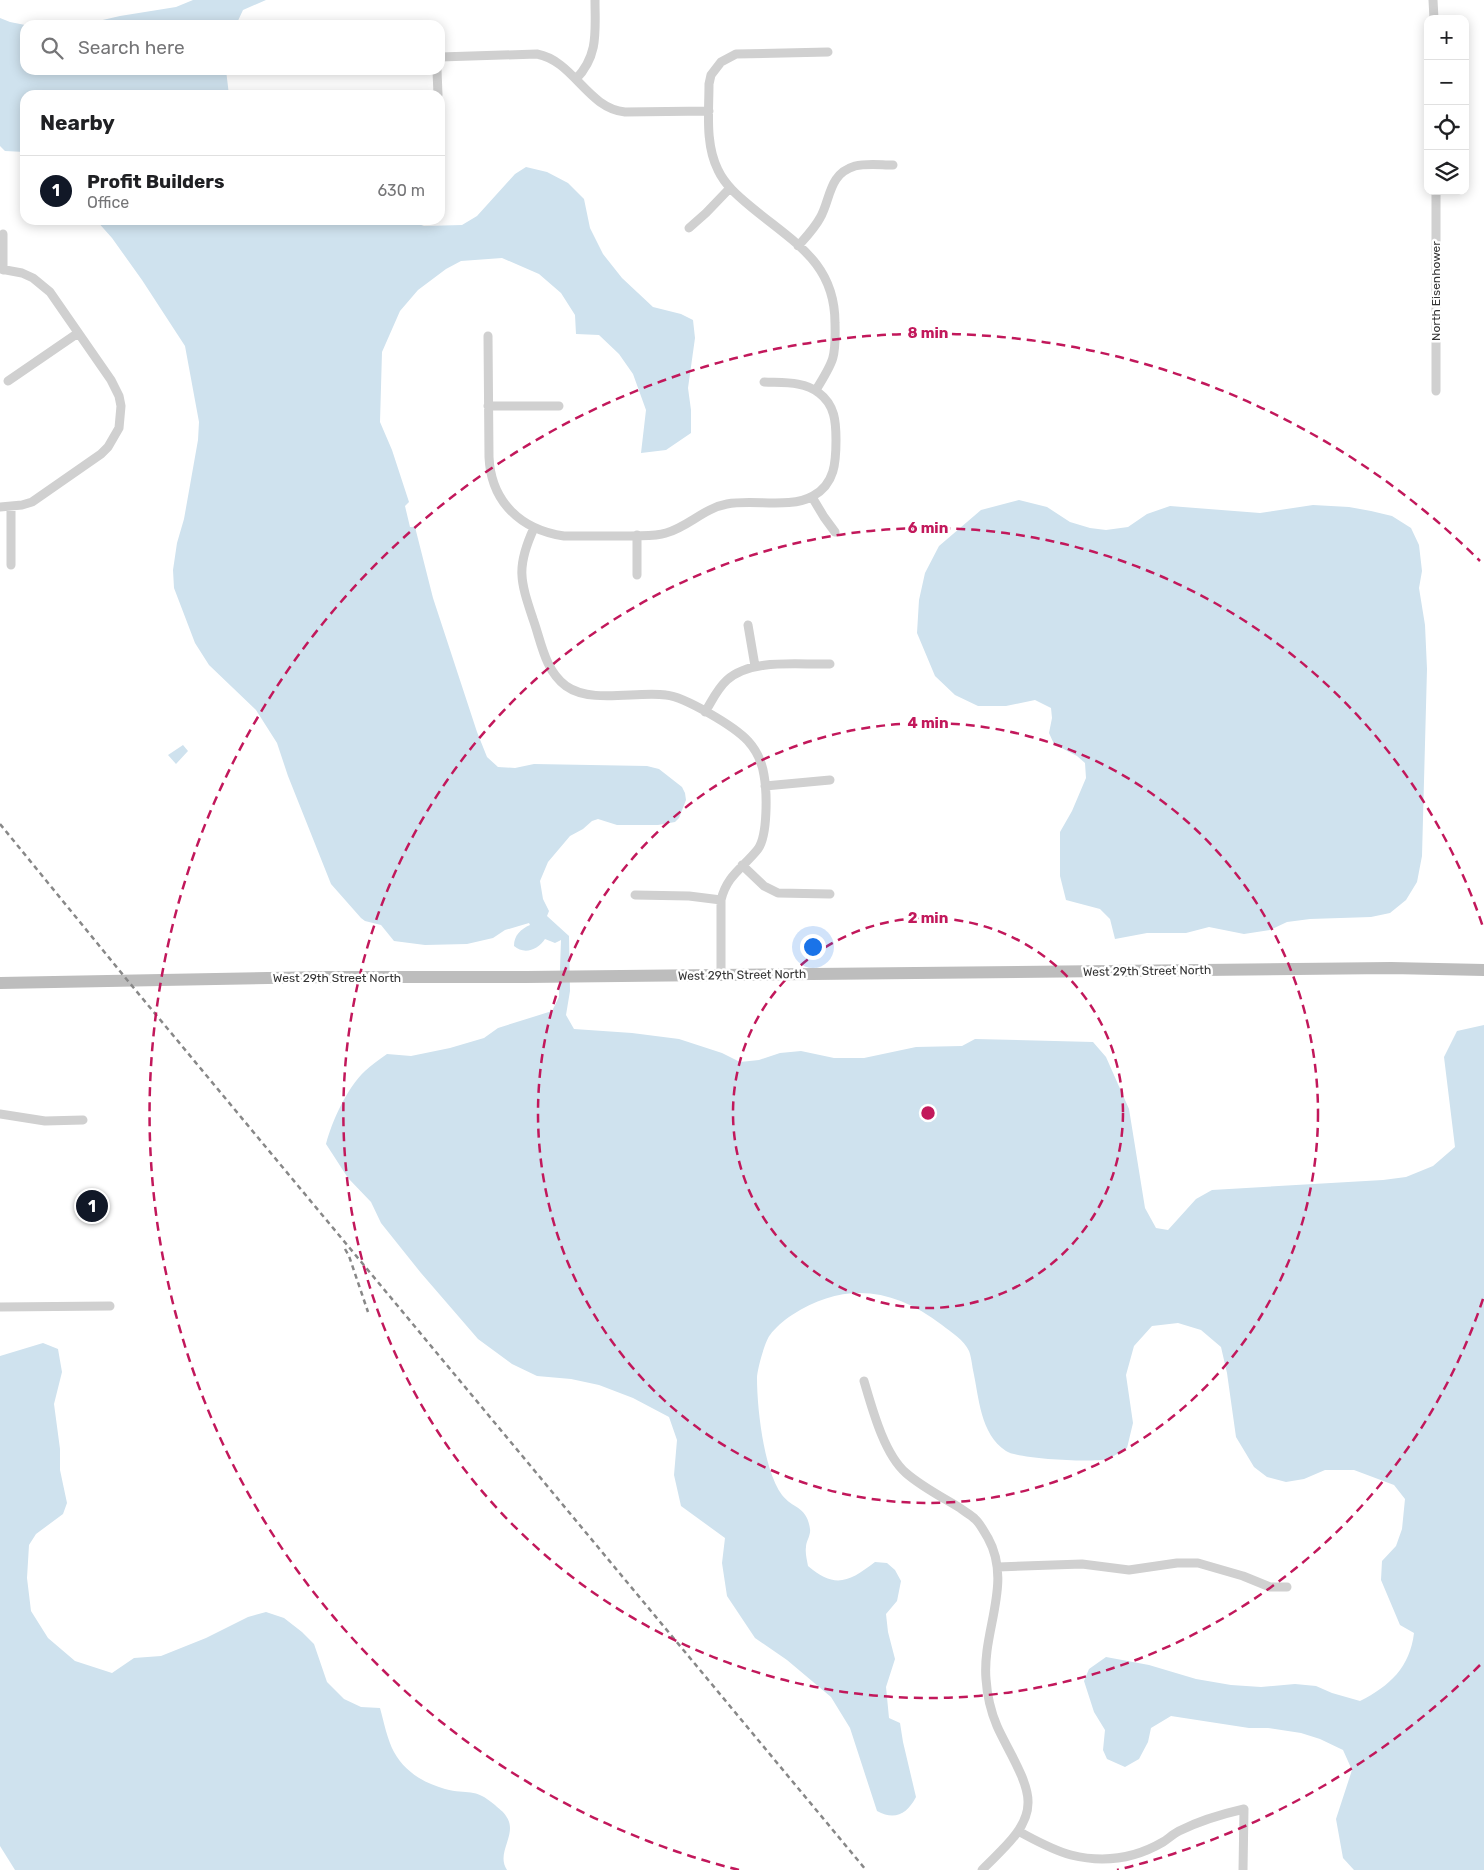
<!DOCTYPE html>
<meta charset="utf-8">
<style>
body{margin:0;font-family:Rubik,sans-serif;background:#f2f2f2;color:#202124}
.controls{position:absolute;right:15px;top:15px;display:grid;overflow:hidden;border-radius:10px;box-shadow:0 2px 12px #0003}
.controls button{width:45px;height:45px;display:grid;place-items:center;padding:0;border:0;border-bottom:1px solid #e0e0e0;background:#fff;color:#202124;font:25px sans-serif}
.you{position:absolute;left:812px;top:946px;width:18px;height:18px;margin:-12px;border:4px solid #fff;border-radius:50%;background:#1a73e8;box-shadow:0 0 0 8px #1a73e833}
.badge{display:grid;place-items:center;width:32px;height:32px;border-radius:50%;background:#111827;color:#fff;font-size:16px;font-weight:700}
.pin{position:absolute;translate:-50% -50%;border:2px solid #fff;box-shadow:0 1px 5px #0006}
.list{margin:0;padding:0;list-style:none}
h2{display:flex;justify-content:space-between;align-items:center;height:65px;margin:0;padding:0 20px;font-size:21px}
h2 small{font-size:16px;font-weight:400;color:#757577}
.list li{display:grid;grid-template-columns:32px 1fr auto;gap:15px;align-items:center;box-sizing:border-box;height:70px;padding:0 20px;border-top:1px solid #e0e0e0}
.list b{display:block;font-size:19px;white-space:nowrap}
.list p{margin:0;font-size:16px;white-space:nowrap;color:#757577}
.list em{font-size:16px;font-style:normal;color:#757577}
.icon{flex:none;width:28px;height:28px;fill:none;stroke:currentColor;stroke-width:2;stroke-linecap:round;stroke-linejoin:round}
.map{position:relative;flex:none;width:1484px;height:1870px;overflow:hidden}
.search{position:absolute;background:#fff;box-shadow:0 2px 12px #0003;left:20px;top:20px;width:425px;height:55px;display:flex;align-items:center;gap:12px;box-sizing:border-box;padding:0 18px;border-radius:15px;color:#757577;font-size:19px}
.panel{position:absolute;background:#fff;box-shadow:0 2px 12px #0003;left:20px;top:90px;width:425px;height:135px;border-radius:15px}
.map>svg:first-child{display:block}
.water{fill:#cfe2ee}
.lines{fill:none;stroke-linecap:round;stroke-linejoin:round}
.street{stroke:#d0d0d0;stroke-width:9}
.secondary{stroke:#bdbdbd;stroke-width:12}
.rail{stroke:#888;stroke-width:2.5;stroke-dasharray:5 4;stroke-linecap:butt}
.ring{fill:none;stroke:#c2185b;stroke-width:2.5;stroke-dasharray:9 6}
.labels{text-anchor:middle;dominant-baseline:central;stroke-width:5;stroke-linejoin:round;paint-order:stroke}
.street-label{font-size:12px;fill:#333;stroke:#fff}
.centre{fill:#c2185b;stroke:#fff;stroke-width:2.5}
.ring-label{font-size:15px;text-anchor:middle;font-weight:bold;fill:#c2185b;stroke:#fff;stroke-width:5;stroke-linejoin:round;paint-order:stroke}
</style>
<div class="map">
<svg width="1484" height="1870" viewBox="0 0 1484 1870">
<rect width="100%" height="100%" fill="#fff"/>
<!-- water -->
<path class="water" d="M193 0H266L243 10 236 25H81L120 16 176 7Z
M0 18 10 22 25 25V70H226L229 95H25V152L5 151 0 146Z
M526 167 547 172 568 183 584 199 590 228 603 254 622 278 653 307 681 314 693 320 695 338 688 388 691 410V433L666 450 641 453 646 410 633 374 619 354 599 335 576 334 575 315 561 293 539 274 502 258 461 261 446 269 418 290 400 311 382 352 380 422 392 450 409 502 405 506 410 527H415L433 598 477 732 487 757 498 767 515 768 534 764 647 766 659 769 682 787 685 793 686 800 679 818 675 822 658 825H617L598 819 592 821 583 829 570 836 548 862 540 881 543 899 549 911 547 916 569 936 570 991 566 1015 574 1029 632 1033 679 1039 722 1053 740 1062 759 1060 780 1053 801 1051 834 1058H864L916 1047 962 1046 975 1039 1093 1042 1106 1057 1129 1109 1145 1208 1156 1228 1168 1230 1196 1199 1212 1190 1383 1180 1406 1177 1433 1166 1455 1147 1444 1057 1457 1031 1484 1025V1870H1354L1343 1858 1336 1819 1352 1770 1343 1750 1320 1739 1301 1733 1268 1728H1249L1171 1716 1151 1728 1148 1742 1139 1759 1125 1767 1107 1759 1103 1750 1105 1730 1094 1712 1084 1681 1089 1669 1106 1657 1149 1665 1196 1679 1231 1685 1261 1687 1295 1684 1316 1686 1332 1693 1360 1701C1390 1686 1410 1667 1414 1633L1400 1625 1381 1580 1382 1561 1396 1546 1402 1529 1405 1499 1394 1485 1354 1470H1325L1304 1479 1286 1482 1267 1477 1254 1467 1236 1437 1227 1373 1221 1347 1201 1330 1178 1323 1152 1326 1134 1346 1126 1375 1133 1423 1127 1448C1120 1452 1113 1457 1107 1459 1092 1463 1017 1459 1006 1451 980 1434 979 1397 973 1370 972 1364 971 1356 969 1351 964 1340 951 1332 942 1325 894 1288 844 1281 792 1315 784 1320 775 1328 770 1335 765 1341 757 1370 757 1378 757 1409 764 1471 782 1495 793 1509 807 1506 810 1529 811 1535 806 1541 806 1547 805 1553 807 1560 808 1566 835 1589 849 1582 875 1562L887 1563 895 1570 901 1581 897 1601 886 1614 888 1632 895 1659 886 1687 889 1718 900 1723 903 1742 916 1797C907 1814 895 1821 877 1811L850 1728 831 1697 787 1660 755 1638 727 1596 722 1563 725 1538 681 1506 674 1475 677 1440 669 1417 633 1398 599 1385 571 1379 537 1376 512 1364 478 1339 421 1273 381 1223 371 1202 348 1178 326 1144C332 1121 347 1088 365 1071 371 1065 379 1060 387 1054L411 1056 450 1048 484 1038 498 1028 552 1011 559 997 561 940 555 943 545 939C538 950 524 955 514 946 514 935 521 929 530 925L529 923 505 930 493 938 467 944 425 945 394 941 381 925 365 921 361 918 331 884 288 776 277 743 256 710 209 665 195 643 174 588 173 570 177 543 184 519 198 440 199 422 185 346 142 280 112 238 96 220H407L424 226 462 225 477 216 515 174Z
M1019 500 1047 507 1070 522 1090 528 1106 530 1128 527 1147 514 1170 506 1260 513 1313 505 1349 507 1371 511 1392 516 1411 528 1419 545 1422 571 1419 588 1425 625 1427 669 1422 856 1417 882 1406 900 1390 913 1371 917 1310 919 1287 922 1270 930 1244 934 1209 927 1186 933H1147L1115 939 1110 919 1100 909 1066 900 1060 876V832L1072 811 1086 778 1085 763 1077 756 1054 744 1049 733 1052 718 1051 708 1035 700 1006 706H978L955 695 935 676 917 633 919 600 925 573 939 546 981 510Z
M183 745 188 751 176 764 168 755Z
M43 1343 58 1349 62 1372 54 1404 60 1449V1470L67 1503 63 1514 36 1534 29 1545 27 1578 31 1611 48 1638 75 1661 112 1673 134 1658 161 1656 206 1638 248 1617 266 1612 284 1618 302 1632 314 1644 327 1682 344 1699 361 1707 380 1708C384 1722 387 1739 394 1752 405 1772 424 1783 445 1789 468 1795 474 1787 495 1805 498 1808 504 1812 506 1816 519 1834 495 1852 507 1870H15L0 1846V1356Z"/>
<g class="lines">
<!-- street -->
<path class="street" d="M1433 0 1434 19
M440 57 537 54C574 61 587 108 625 112L709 111
M437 70 438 95
M576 79C599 55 595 31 595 0
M1436 191V391
M689 228 706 213 730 188
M3 234V270
M798 246C806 237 814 229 820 218 831 199 828 174 855 166 867 163 881 165 893 165
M0 269 22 273 33 278 50 292 111 380 119 396 121 406 119 428 108 447 101 454 32 502 22 505 0 507
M488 336 489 457C491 502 521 530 564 536 585 536 607 536 628 536 641 535 654 537 666 533 688 527 704 508 727 504 753 499 790 509 813 496 835 484 836 462 836 440 836 422 835 405 819 393 804 381 783 383 764 382
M8 381 78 333
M816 390C834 361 836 358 835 323 835 262 793 242 750 206 738 196 725 185 718 170 705 144 709 112 709 84L711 75 721 62 736 54 828 52
M488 406H559
M812 497 824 517 835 532
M11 507V565
M534 528C516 567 520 580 533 619 541 641 545 671 566 686 591 704 636 691 666 695 685 697 734 726 748 741 756 750 762 762 764 775 767 792 768 835 758 849 743 868 727 875 721 900V975
M637 535V575
M748 625 755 666
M705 712C712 701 717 689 727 680 752 658 798 665 830 664
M765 786 830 780
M742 865 764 886 778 893 830 894
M635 895 689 896 721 900
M0 1114 45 1121 83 1120
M0 1307 110 1306
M864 1381C872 1408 884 1454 906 1473 922 1487 942 1497 960 1508 965 1512 971 1515 975 1519 980 1523 984 1532 988 1538 1013 1583 982 1631 986 1679 987 1694 991 1712 997 1726 1006 1747 1029 1781 1028 1803 1028 1830 999 1852 982 1870
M998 1567 1082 1564 1129 1570 1177 1563H1198L1243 1576 1270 1587H1287
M1018 1831C1035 1840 1052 1850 1071 1855 1103 1863 1134 1859 1163 1842 1168 1839 1173 1834 1179 1831 1199 1821 1222 1814 1244 1809L1243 1870"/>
<!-- secondary -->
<path class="secondary" d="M0 983 325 977H526L1391 968 1484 970"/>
<!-- rail -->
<path class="rail" d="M0 824 128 981 866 1870
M345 1249 349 1256 368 1312"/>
</g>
<!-- distance rings -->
<g class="ring">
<circle cx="928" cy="1113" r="195"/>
<circle cx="928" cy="1113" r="390"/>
<path d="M1483 1299A585 585 0 1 1 1483 927"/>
<path d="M1480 1665A780 780 0 0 1 1117 1870M739 1870A780 780 0 1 1 1480 561"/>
</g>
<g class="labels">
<!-- street labels -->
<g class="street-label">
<text transform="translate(1436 291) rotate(-90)">North Eisenhower</text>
<text transform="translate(1147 971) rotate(-1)">West 29th Street North</text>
<text transform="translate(742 975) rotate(-1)">West 29th Street North</text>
<text x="337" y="978">West 29th Street North</text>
</g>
</g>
<circle cx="928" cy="1113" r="8" class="centre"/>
<g class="ring-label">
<text x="928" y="338">8 min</text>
<text x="928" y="533">6 min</text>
<text x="928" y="728">4 min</text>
<text x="928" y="923">2 min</text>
</g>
</svg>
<div class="controls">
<button>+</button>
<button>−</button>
<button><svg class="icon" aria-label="locate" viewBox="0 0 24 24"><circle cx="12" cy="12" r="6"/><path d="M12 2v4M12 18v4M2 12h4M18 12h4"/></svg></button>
<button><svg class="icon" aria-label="layers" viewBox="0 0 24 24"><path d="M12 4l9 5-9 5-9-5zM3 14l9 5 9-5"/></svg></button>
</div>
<div class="you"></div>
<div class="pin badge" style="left:92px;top:1206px">1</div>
<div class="search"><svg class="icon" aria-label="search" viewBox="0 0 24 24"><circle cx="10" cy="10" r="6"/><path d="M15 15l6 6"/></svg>Search here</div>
<section class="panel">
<h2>Nearby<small></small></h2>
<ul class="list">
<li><span class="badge">1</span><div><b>Profit Builders</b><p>Office</p></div><em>630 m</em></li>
</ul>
</section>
</div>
